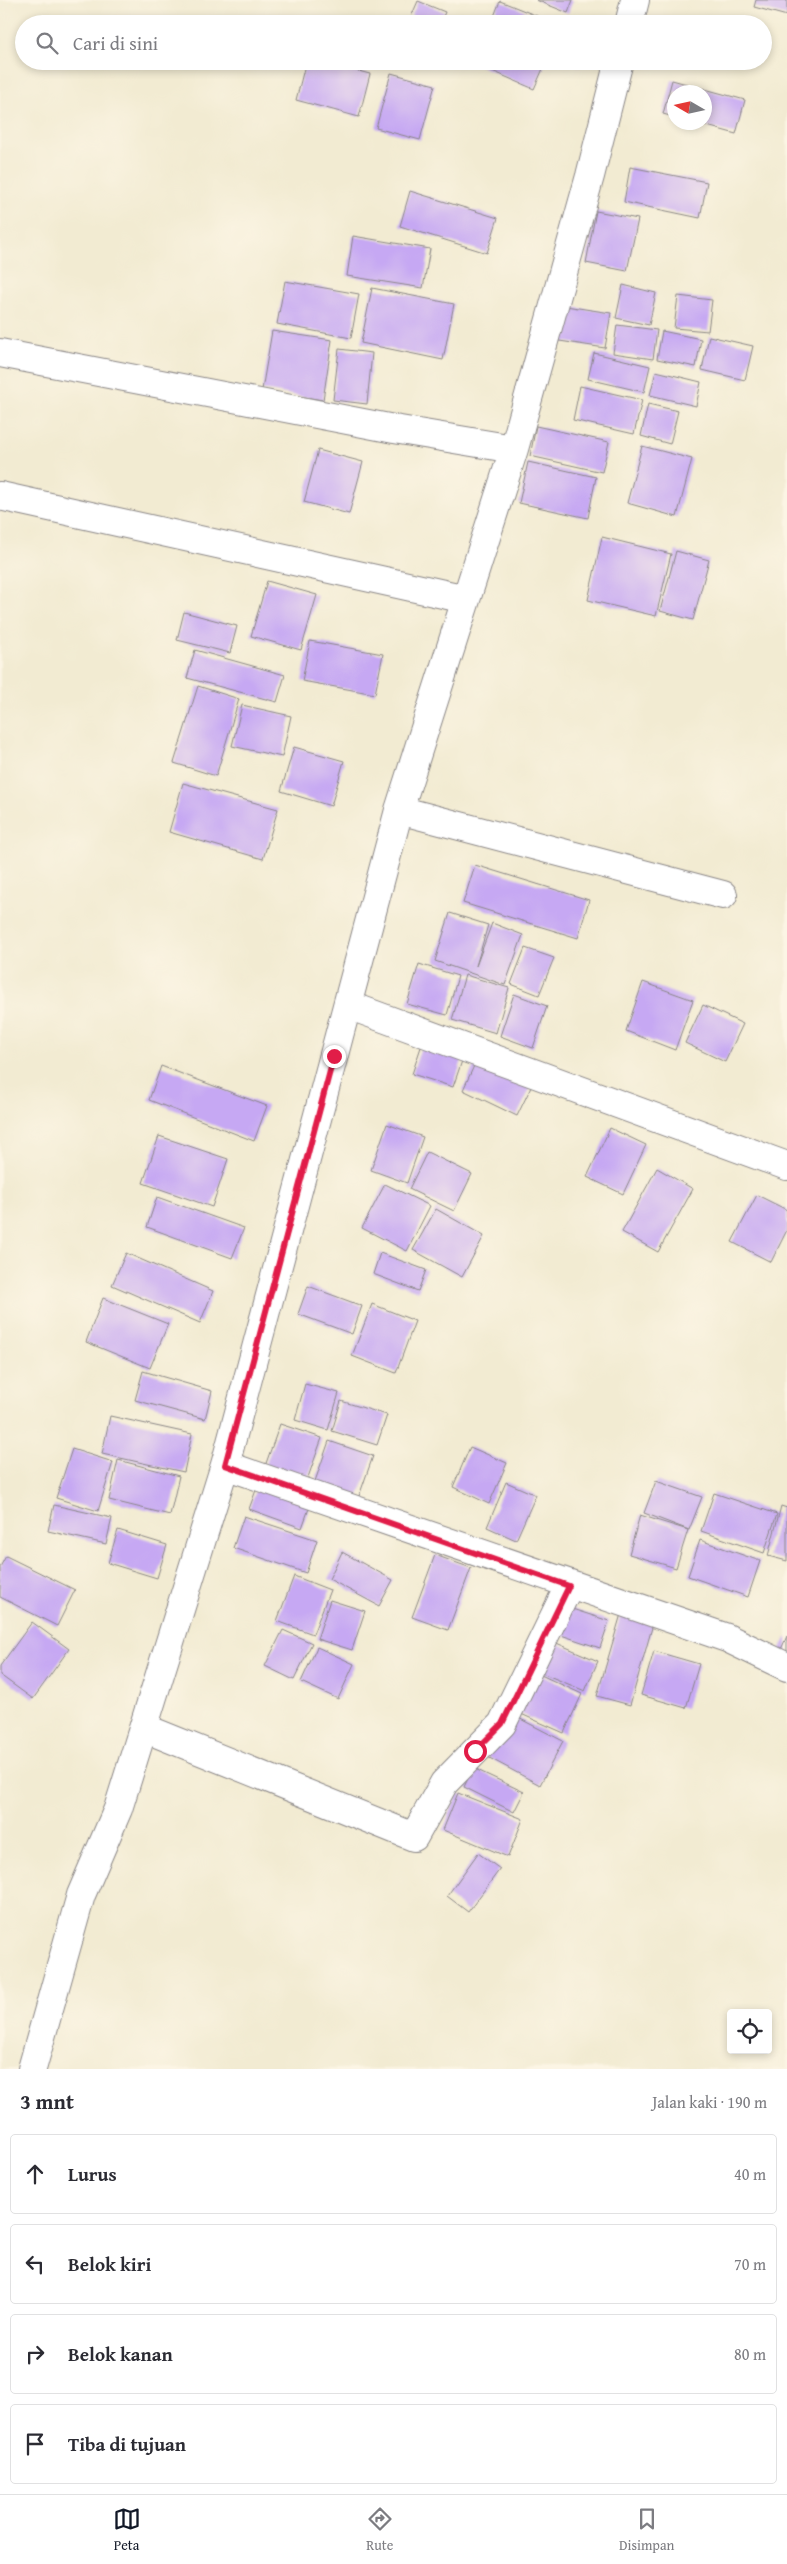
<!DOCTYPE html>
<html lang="id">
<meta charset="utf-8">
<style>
body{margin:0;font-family:"Gentium Book Plus",serif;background:#f2f2f3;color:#2b2b33}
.controls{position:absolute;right:15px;bottom:15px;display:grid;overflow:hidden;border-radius:5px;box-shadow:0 2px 8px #0003}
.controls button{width:45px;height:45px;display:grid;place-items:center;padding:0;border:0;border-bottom:1px solid #e1e1e2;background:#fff;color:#2b2b33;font:25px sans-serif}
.compass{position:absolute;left:667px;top:85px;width:45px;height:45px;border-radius:50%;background:#fff;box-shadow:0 2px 8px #0003;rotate:279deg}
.stop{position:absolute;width:15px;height:15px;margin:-11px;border:4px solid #e11d48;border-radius:50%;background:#fff}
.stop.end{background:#e11d48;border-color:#fff;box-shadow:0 1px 5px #0008}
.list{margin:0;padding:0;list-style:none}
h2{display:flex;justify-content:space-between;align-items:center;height:65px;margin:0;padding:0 20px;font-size:21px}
h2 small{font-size:16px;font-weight:400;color:#7c7c81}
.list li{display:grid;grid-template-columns:32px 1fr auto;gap:15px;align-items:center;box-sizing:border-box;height:80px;margin:0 10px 10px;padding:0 10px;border:1px solid #e1e1e2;border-radius:5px}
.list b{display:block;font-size:19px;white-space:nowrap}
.list em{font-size:16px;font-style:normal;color:#7c7c81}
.icon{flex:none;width:28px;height:28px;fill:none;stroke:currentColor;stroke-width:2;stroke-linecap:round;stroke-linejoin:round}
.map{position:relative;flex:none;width:787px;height:2069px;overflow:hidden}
.search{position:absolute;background:#fff;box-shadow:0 2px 8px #0003;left:15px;right:15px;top:15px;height:55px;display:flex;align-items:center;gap:12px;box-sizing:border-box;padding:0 18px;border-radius:28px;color:#7c7c81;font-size:19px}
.sheet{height:425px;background:#fff}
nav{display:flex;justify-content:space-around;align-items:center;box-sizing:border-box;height:70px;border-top:1px solid #e1e1e2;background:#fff;font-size:14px;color:#7c7c81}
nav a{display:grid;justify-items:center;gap:2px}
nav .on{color:#111827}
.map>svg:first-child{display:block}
.building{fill:#c6a8f3}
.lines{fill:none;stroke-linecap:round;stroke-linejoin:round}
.minor-casing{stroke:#8a8686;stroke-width:30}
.minor{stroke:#fff;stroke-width:28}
.route{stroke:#e11d48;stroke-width:6}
</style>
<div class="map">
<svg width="787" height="2069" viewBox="0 0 787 2069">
<rect width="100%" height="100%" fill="#fcf5e5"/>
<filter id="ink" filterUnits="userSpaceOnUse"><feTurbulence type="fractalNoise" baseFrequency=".02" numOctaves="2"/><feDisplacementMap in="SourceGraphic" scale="10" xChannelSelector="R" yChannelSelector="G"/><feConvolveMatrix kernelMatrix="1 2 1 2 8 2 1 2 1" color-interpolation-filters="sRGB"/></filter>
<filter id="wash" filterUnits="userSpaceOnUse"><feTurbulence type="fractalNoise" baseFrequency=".0096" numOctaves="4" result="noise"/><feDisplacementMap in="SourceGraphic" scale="20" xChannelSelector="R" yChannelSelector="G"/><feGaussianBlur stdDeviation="1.12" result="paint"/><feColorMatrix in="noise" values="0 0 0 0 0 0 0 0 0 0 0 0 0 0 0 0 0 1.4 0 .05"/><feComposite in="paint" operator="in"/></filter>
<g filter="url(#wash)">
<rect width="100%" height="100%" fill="#f2ebd2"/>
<g id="blocks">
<!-- building -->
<path class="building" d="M536 0H573L568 13Z
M756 0H787V16L754 7Z
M418 1 445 12 440 24H408Z
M500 1 557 24H491Z
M306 61H319L370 74 359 117 296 100Z
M469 61H543L546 62 534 89Z
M567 61H582L580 67Z
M391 73 435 85 420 140 376 128Z
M672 80 745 100 736 134 696 123 704 122V92H674V117L663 114Z
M630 167 707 182 700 218 624 202Z
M410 191 498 218 487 253 400 226Z
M596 211 638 219 627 271 586 263Z
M353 236 430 249 423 288 347 276Z
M285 281 359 294 351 338 277 324Z
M623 285 656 293 649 325 616 318Z
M372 288 454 304 443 360 361 343Z
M678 296 712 300 708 331 674 328Z
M559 305 611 313 605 348 553 340Z
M617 325 657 330 653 359 613 353Z
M272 331 332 340 323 400 262 390Z
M662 331 701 339 696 367 657 359Z
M709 336 753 346 745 380 702 370Z
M339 349 372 353 367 404 333 400Z
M594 353 650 366 644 392 588 379Z
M656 371 701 382 696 406 650 395Z
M580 386 642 400 634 434 573 420Z
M648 404 678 411 670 444 641 436Z
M536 426 609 442 602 472 530 456Z
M642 446 692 459 677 517 627 503Z
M318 450 363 462 349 514 304 502Z
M528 462 596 477 588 518 519 503Z
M602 537 671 554 656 616 588 600Z
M676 551 709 560 693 620 660 611Z
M267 581 317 595 301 650 251 636Z
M184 612 237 626 230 653 177 640Z
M310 641 383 654 375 694 302 681Z
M195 650 285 675 277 702 187 678Z
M198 686 239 699 216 776 174 763Z
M242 705 291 716 282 757 232 746Z
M294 747 344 761 331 806 281 791Z
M183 783 278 809 263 859 169 832Z
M475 865 589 900 578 938 463 903Z
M450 913 488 925 476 966 492 923 523 935 505 985 435 961Z
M525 948 554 958 539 995 511 984Z
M419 964 458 976 447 1015 407 1004Z
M465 975 509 988 496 1033 452 1020Z
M643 982 693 1000 675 1050 626 1031Z
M514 994 547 1006 533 1048 500 1036Z
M703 1005 743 1024 725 1062 685 1043Z
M424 1038 465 1052 453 1087 412 1074Z
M478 1057 533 1083 517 1116 463 1090Z
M161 1066 267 1106 254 1141 149 1100Z
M387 1124 423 1137 407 1183 371 1170Z
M610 1128 646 1145 623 1194 587 1177Z
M159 1136 228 1159 212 1207 143 1183Z
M427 1152 472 1174 454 1211 409 1189Z
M657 1168 693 1189 658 1252 622 1232Z
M385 1184 430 1206 407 1251 362 1228Z
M757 1195 787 1210V1230L771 1262 732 1242Z
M157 1197 244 1228 232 1258 147 1227Z
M436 1209 484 1236 462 1277 413 1250Z
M126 1253 213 1291 200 1323 112 1285Z
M380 1253 426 1270 418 1291 373 1274Z
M308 1286 362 1306 352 1334 298 1314Z
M103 1298 168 1324 150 1368 86 1342Z
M372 1304 415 1321 396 1373 352 1356Z
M143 1371 212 1391 205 1419 135 1400Z
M305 1384 339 1393 328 1430 295 1420Z
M341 1401 387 1415 377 1445 332 1431Z
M110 1416 192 1434 184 1472 102 1454Z
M280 1424 322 1438 306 1483 264 1469Z
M329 1441 373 1456 357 1502 313 1487Z
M470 1447 507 1463 489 1504 453 1487Z
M72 1449 113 1462 98 1511 56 1498Z
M118 1460 179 1476 170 1515 109 1500Z
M656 1481 702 1497 689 1530 644 1513Z
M259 1482 312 1500 302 1528 249 1509Z
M506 1482 536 1495 516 1540 487 1527Z
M714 1493 777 1514 764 1553 701 1531Z
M54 1505 112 1518 106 1544 48 1531Z
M781 1506 787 1508V1561L768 1556Z
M640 1515 688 1530 676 1568 629 1554Z
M244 1516 317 1540 306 1573 233 1548Z
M118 1530 167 1545 157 1578 108 1563Z
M700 1540 760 1561 748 1597 688 1576Z
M342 1552 393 1580 379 1606 329 1579Z
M435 1555 471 1568 448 1630 412 1617Z
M6 1556 75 1590 57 1626 0 1597V1567Z
M294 1576 330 1590 313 1634 277 1621Z
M330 1600 365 1611 352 1650 317 1639Z
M566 1607 609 1621 600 1648 558 1634Z
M621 1614 653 1624 630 1705 597 1696Z
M32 1622 69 1649 33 1699 0 1675V1666Z
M283 1630 312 1643 294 1680 265 1666Z
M538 1635 598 1661 585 1691 525 1666Z
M787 1636V1660L778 1656Z
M317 1647 354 1664 338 1699 301 1682Z
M654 1651 699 1664 686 1708 641 1695Z
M530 1670 582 1694 564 1733 512 1710Z
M505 1711 563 1741 540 1785 482 1754Z
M473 1768 524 1792 514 1812 464 1787Z
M458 1793 523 1819 508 1857 443 1830Z
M478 1853 500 1869 468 1912 447 1896Z"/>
</g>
</g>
<g filter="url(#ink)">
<use href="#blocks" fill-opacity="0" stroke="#8a8686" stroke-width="1"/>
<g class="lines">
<!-- minor casing -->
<g class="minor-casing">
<path id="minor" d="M629 24 635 0
M0 353 394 429 514 449
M0 496 466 599
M399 810 723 895
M348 1005 787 1166
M225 1465 727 1638 787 1667
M144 1728 414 1837 444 1783 502 1724 569 1586
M32 2069 81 1895 118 1809 225 1465 399 810 514 449 590 176 619 61"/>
</g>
<!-- minor -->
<use href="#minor" class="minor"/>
</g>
</g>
<g class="lines" filter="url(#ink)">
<!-- route -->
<path class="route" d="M334 1056 225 1465 569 1586 502 1724 475 1751"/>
</g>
</svg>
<div class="controls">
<button><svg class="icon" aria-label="locate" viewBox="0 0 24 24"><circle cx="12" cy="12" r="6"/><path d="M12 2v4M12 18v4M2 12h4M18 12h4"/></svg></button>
</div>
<svg class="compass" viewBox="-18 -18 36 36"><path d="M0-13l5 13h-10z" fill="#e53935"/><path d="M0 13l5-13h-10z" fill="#7c7c81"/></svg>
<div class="stop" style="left:475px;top:1751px"></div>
<div class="stop end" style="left:334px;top:1056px"></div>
<div class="search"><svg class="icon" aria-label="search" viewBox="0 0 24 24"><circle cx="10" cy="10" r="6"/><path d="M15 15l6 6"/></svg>Cari di sini</div>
</div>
<section class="sheet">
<h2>3 mnt<small>Jalan kaki · 190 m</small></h2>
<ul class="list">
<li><svg class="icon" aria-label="ahead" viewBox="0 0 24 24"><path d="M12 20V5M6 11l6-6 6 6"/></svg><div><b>Lurus</b></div><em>40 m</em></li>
<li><svg class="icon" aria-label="left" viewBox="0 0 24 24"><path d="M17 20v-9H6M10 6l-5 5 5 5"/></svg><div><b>Belok kiri</b></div><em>70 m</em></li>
<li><svg class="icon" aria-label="right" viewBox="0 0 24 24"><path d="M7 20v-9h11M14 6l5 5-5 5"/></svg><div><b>Belok kanan</b></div><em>80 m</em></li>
<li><svg class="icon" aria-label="arrive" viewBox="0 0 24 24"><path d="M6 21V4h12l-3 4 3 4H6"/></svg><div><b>Tiba di tujuan</b></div></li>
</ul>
</section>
<nav>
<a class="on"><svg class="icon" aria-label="map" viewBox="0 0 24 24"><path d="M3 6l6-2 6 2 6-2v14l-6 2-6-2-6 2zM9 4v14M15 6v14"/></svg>Peta</a>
<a><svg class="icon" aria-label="directions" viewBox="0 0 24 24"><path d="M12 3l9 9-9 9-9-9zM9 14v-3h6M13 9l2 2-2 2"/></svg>Rute</a>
<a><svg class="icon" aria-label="saved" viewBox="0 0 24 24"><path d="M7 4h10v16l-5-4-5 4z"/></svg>Disimpan</a>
</nav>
